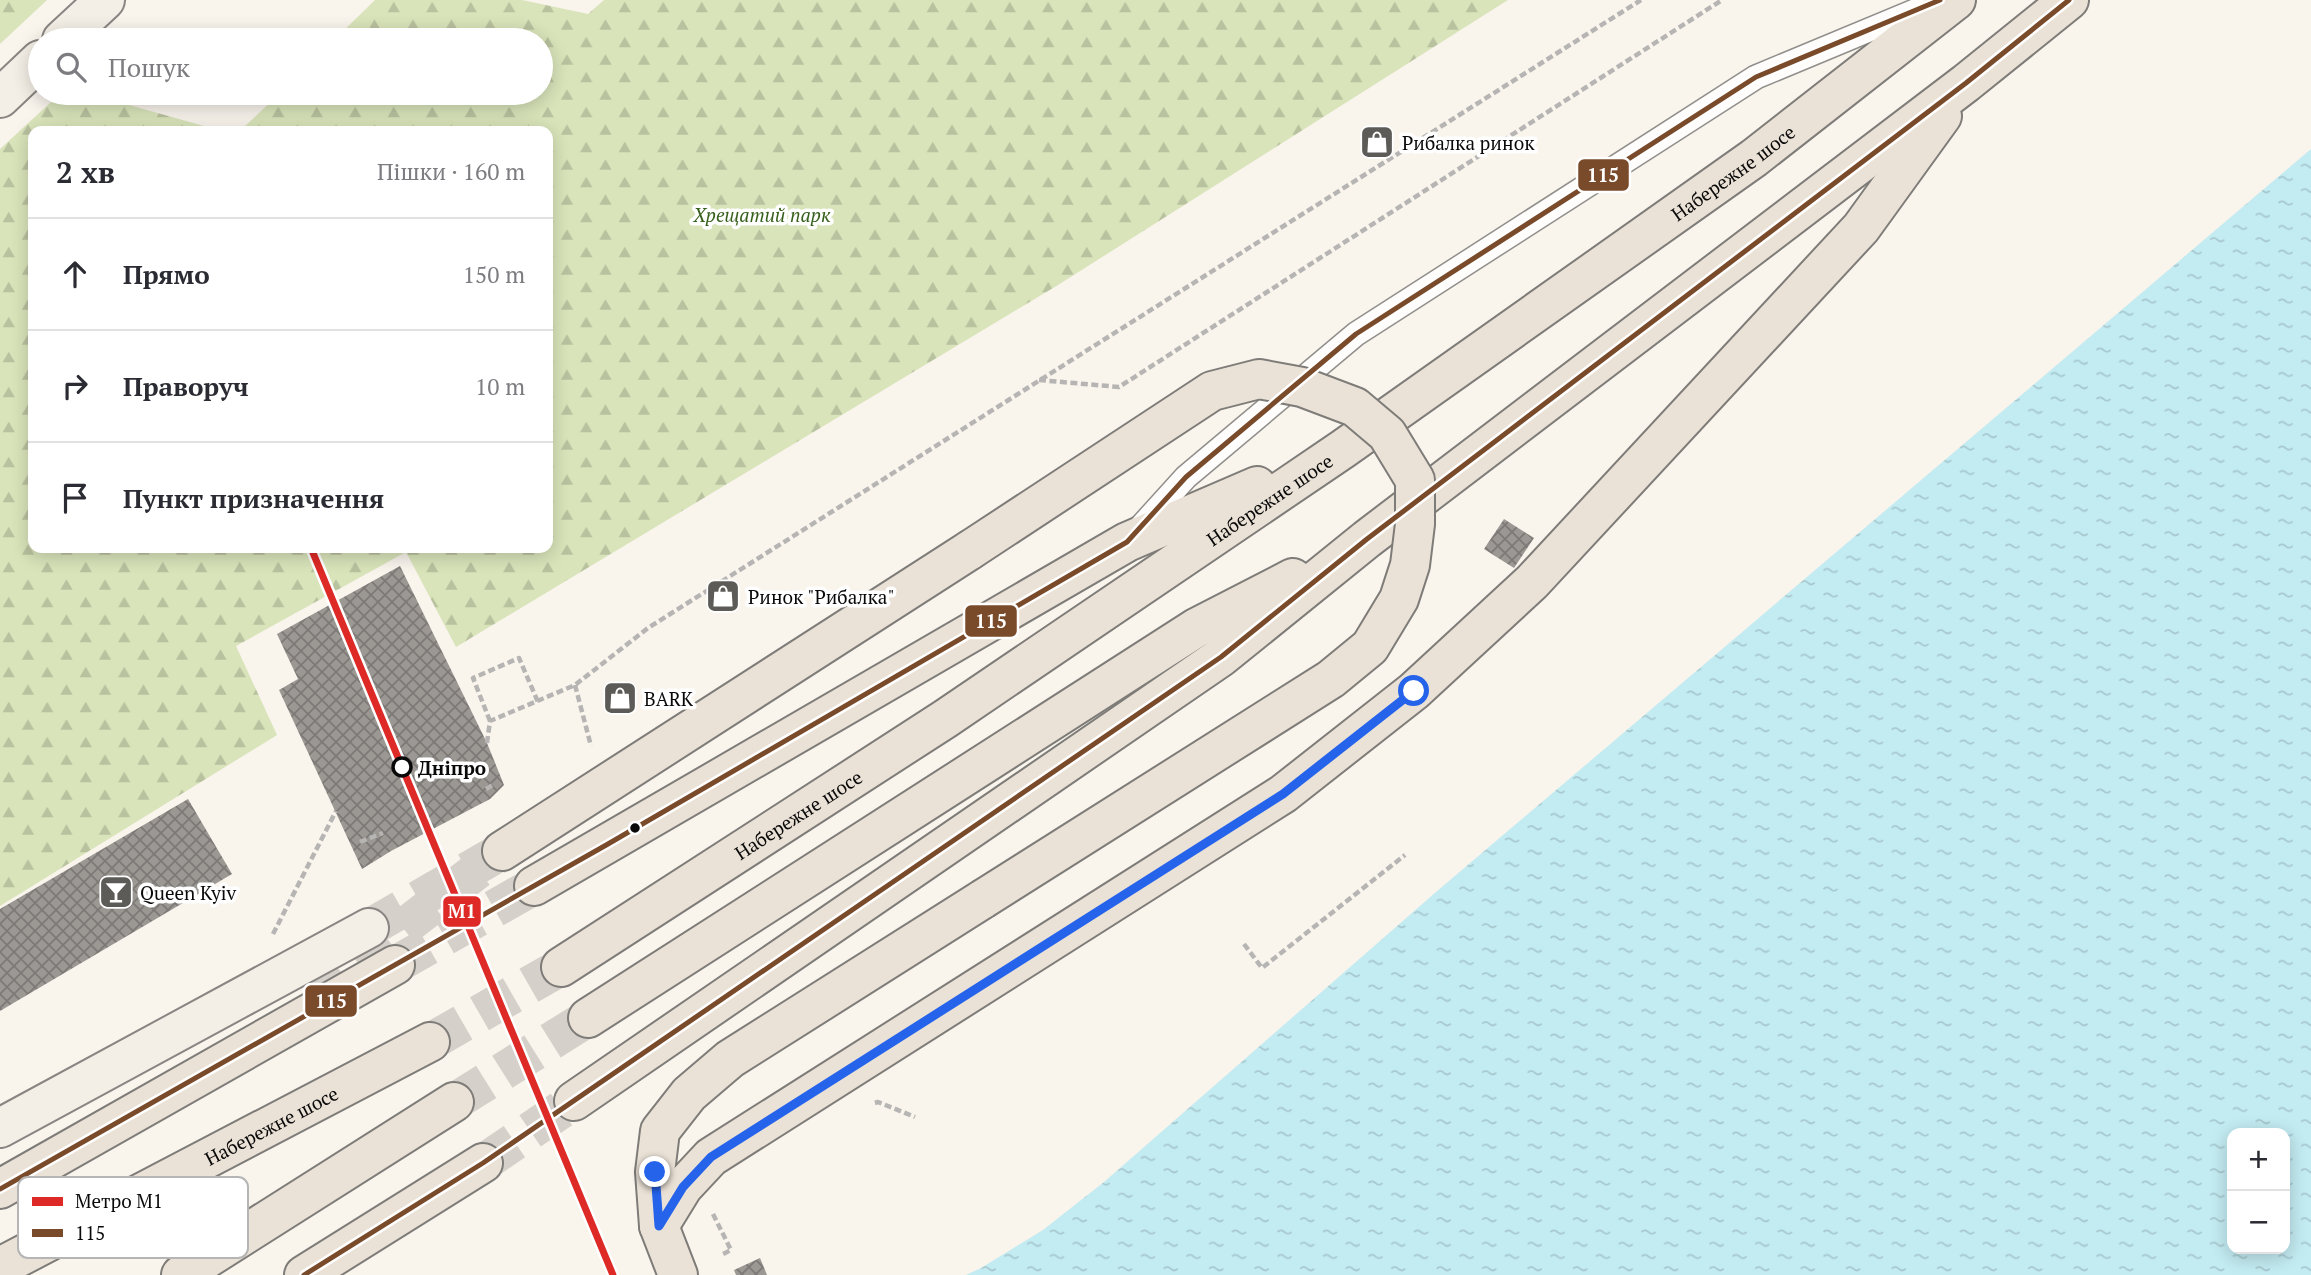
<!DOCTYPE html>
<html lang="uk">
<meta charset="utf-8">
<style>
body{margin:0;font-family:"PT Serif",serif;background:#f2f2f3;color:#2b2b33}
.controls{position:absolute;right:21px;bottom:21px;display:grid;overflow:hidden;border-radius:14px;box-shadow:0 4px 18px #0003}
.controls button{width:63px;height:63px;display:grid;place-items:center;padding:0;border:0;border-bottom:2px solid #e1e1e2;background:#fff;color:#2b2b33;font:35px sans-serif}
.stop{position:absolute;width:21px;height:21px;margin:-16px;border:5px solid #2563eb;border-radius:50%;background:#fff}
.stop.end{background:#2563eb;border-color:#fff;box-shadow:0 2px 7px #0008}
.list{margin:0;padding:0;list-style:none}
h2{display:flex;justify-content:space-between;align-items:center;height:91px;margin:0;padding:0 28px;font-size:30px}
h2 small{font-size:23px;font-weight:400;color:#7c7c81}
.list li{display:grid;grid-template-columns:46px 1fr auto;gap:21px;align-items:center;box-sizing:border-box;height:112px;padding:0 28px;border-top:2px solid #e1e1e2}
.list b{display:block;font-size:26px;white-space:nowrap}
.list em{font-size:23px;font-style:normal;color:#7c7c81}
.icon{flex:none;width:38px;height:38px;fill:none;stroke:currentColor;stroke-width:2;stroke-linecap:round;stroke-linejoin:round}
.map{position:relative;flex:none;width:2311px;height:1275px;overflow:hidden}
.search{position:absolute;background:#fff;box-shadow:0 4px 18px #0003;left:28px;top:28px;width:525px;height:77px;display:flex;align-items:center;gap:18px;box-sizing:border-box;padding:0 24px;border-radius:38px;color:#7c7c81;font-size:26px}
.panel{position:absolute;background:#fff;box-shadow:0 4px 18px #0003;left:28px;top:126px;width:525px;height:427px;border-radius:14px}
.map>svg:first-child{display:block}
.forest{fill:url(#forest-firs)}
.water{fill:url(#water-ripples);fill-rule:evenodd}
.building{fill:url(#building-cross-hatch)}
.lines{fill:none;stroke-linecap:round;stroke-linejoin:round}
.secondary-tunnel{stroke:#d5d1ca;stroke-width:38;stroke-dasharray:38 19;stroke-linecap:butt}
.primary-tunnel{stroke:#d5d1ca;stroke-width:38;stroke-dasharray:38 19;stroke-linecap:butt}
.lane-casing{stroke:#918f8b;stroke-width:26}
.secondary-casing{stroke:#888582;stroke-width:42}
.primary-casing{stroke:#7e7c78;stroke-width:42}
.path{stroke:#b6b5b4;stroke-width:4.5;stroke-dasharray:7 3.5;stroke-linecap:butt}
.lane{stroke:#fefdfc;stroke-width:23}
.secondary{stroke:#f4efe6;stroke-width:38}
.primary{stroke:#ebe2d7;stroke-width:38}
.primary-bridge-casing{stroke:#7e7c78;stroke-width:42;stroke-linecap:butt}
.primary-bridge{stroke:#ebe2d7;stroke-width:38}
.bus-1-casing{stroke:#fff;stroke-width:10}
.bus-1{stroke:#7a4b2a;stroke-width:5}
.metro-1-casing{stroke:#fff;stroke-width:12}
.metro-1{stroke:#dd2a26;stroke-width:7}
.route{stroke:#2563eb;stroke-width:9}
.stop-dot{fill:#fff;stroke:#090909;stroke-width:3.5}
.bus-dot{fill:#090909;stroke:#fff;stroke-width:2.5}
.labels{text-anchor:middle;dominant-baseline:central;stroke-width:7;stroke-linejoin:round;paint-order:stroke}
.poi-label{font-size:19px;fill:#090909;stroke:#fff;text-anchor:start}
.street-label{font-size:19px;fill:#090909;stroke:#fff}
.park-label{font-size:19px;font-style:italic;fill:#365f1c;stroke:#fff}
.stop-label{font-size:19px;font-weight:bold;fill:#090909;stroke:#fff;text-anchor:start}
.key{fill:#fff;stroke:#b5b5b5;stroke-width:2}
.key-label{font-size:19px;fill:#090909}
.line-badge{stroke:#fff;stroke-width:2.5}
.badge-label{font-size:19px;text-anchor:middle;font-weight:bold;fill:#fff}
</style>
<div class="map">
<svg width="2311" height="1275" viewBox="0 0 2311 1275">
<defs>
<pattern id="forest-firs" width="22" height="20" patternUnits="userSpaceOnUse" patternTransform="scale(1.75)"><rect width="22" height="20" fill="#d9e4ba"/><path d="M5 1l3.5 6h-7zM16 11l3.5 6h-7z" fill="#b9c29f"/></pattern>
<pattern id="water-ripples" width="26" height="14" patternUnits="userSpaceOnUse" patternTransform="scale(1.75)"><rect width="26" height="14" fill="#c3ebf2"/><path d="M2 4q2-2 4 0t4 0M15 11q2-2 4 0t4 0" fill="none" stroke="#a6c8ce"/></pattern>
<pattern id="building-cross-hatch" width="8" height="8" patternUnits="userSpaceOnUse" patternTransform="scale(1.75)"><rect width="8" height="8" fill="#9b9793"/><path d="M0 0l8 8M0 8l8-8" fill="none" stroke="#7d7976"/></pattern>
</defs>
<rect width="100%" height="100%" fill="#f9f4ec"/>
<!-- forest -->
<path class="forest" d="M0 0H47L0 44Z
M375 0H522L588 14 604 0H1508L1058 285 456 647 406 552 236 646 277 735 0 906V149L61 93H86L222 131H33V548H548V131H240L280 93H541V40H334Z"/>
<!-- water -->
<path class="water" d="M2311 149V1275H966L981 1268 1043 1230 1104 1182 1436 892ZM2232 1133H2285V1249H2232Z"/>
<!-- building -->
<path class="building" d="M1504 519 1534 538 1514 568 1484 549Z
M400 566 487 743 504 785 490 799 391 851 362 869 279 690 298 679 277 634Z
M188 799 232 874 0 1011V909Z
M760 1258 767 1275H736L734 1270Z"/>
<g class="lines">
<!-- secondary-tunnel -->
<path class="secondary-tunnel" d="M369 928 502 851"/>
<!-- primary-tunnel -->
<path class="primary-tunnel" d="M395 965 534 886
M313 998 502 851
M430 1042 561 967
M454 1102 588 1018
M483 1163 574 1101"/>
<!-- lane casing -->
<g class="lane-casing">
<path id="lane" d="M1137 531 1186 477 1356 334 1756 77 1934 3"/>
</g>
<!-- secondary casing -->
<g class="secondary-casing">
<path id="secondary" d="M62 40 105 0
M0 98 40 60
M0 1128 369 928"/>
</g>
<!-- primary casing -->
<g class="primary-casing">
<g id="primary">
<path d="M502 851 970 550"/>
<path d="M534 886 1127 542 1257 486"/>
<path id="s1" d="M561 967 945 719 1343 449 1754 158 1956 0"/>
<path d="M588 1018 1196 628 1293 578"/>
<path d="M574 1101 1221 657 1367 539 1966 83 2069 0"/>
<path d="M0 1189 395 965"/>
<path d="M659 1226 683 1187 711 1157 1283 794 1414 691 1532 582 1861 228 1942 116"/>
<path id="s2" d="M0 1267 430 1042"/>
<path d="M181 1275 454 1102"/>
<path d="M304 1275 483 1163"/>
<path d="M678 1275 659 1226 655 1172 660 1131 689 1094 730 1059 983 899"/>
</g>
</g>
<!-- path -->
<path class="path" d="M1039 380 1119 387 1722 0
M575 685 591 746
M490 721 473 678 519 658 538 702
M487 743 490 721 575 685 648 628 1641 0
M486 789 494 784
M360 842 383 833
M273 934 336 811
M1244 944 1262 968 1405 855
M875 1103 878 1102 915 1117
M713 1214 731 1250 721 1255"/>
<!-- lane -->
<use href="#lane" class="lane"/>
<!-- secondary -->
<use href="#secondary" class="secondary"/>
<!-- primary -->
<use href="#primary" class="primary"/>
<!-- primary-bridge casing -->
<g class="primary-bridge-casing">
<path id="primary-bridge" d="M970 550 1212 391 1259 379 1302 387 1355 407 1387 434 1415 480V524L1410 565 1399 599 1370 647 1331 679 983 899"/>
</g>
<!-- primary-bridge -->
<use href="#primary-bridge" class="primary-bridge"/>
<!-- bus-1 casing -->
<g class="bus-1-casing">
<path id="bus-1" d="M0 1189 608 844 1127 542 1186 477 1356 334 1756 77 1940 0
M304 1275 483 1163 1221 657 1367 539 1966 83 2069 0"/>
</g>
<!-- bus-1 -->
<use href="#bus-1" class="bus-1"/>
<!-- metro-1 casing -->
<g class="metro-1-casing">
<path id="metro-1" d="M311 548 613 1275"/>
</g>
<!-- metro-1 -->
<use href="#metro-1" class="metro-1"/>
</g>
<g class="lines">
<!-- route -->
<path class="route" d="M655 1172 659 1226 683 1187 711 1157 1283 794 1414 691"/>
</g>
<!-- icons -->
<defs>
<g id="shop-square" transform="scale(1.75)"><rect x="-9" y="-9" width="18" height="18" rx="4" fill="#5d5b58" stroke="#fff"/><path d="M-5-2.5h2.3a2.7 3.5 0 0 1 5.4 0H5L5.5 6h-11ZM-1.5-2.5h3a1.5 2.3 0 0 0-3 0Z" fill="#fff"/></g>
<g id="bar-square" transform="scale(1.75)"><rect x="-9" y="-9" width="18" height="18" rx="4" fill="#5d5b58" stroke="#fff"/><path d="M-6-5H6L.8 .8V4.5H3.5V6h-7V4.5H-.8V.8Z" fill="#fff"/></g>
</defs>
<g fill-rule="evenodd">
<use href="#shop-square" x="1377" y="142"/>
<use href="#shop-square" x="723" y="596"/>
<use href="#shop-square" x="620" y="698"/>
<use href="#bar-square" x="116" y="892"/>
</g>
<!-- markers -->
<circle class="stop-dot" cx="402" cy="767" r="9"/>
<circle class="bus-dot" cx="635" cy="828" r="6"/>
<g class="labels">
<!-- poi labels -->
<g class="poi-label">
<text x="1402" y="142">Рибалка ринок</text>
<text x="748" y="596">Ринок "Рибалка"</text>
<text x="644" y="698">BARK</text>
<text x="140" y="892">Queen Kyiv</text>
</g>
<!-- street labels -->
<g class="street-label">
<text stroke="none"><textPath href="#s1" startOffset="1416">Набережне шосе</textPath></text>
<text stroke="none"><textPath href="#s1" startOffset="849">Набережне шосе</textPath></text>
<text stroke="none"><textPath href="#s1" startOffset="282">Набережне шосе</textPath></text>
<text stroke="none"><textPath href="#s2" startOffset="306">Набережне шосе</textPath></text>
</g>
<!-- park labels -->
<g class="park-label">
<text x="762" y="214">Хрещатий парк</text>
</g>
<!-- stop labels -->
<g class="stop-label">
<text x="418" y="767">Дніпро</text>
</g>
</g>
<!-- legend -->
<rect x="18" y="1177" width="230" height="81" rx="10" class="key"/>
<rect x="32" y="1197" width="31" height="9" fill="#dd2a26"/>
<rect x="32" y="1229" width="31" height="8" fill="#7a4b2a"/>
<g class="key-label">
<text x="75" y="1208">Метро M1</text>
<text x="75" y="1240">115</text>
</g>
<g class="line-badge">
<rect x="1577" y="158" width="53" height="34" rx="7" fill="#7a4b2a"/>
<rect x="964" y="604" width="54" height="34" rx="7" fill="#7a4b2a"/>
<rect x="442" y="895" width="40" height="33" rx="7" fill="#dd2a26"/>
<rect x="304" y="984" width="54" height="34" rx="7" fill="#7a4b2a"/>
</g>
<g class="badge-label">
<text x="1603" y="182">115</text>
<text x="991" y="628">115</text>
<text x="462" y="918">M1</text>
<text x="331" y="1008">115</text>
</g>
</svg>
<div class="controls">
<button>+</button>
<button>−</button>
</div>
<div class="stop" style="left:1414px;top:691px"></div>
<div class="stop end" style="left:655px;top:1172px"></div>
<div class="search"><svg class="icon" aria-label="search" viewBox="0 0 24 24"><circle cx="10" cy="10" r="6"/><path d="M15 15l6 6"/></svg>Пошук</div>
<section class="panel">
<h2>2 хв<small>Пішки · 160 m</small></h2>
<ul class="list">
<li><svg class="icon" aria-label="ahead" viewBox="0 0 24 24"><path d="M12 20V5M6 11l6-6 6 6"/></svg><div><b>Прямо</b></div><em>150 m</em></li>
<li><svg class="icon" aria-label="right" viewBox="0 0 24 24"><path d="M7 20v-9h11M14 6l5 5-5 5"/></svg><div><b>Праворуч</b></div><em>10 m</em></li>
<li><svg class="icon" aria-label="arrive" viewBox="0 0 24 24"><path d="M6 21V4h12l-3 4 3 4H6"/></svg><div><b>Пункт призначення</b></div></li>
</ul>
</section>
</div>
